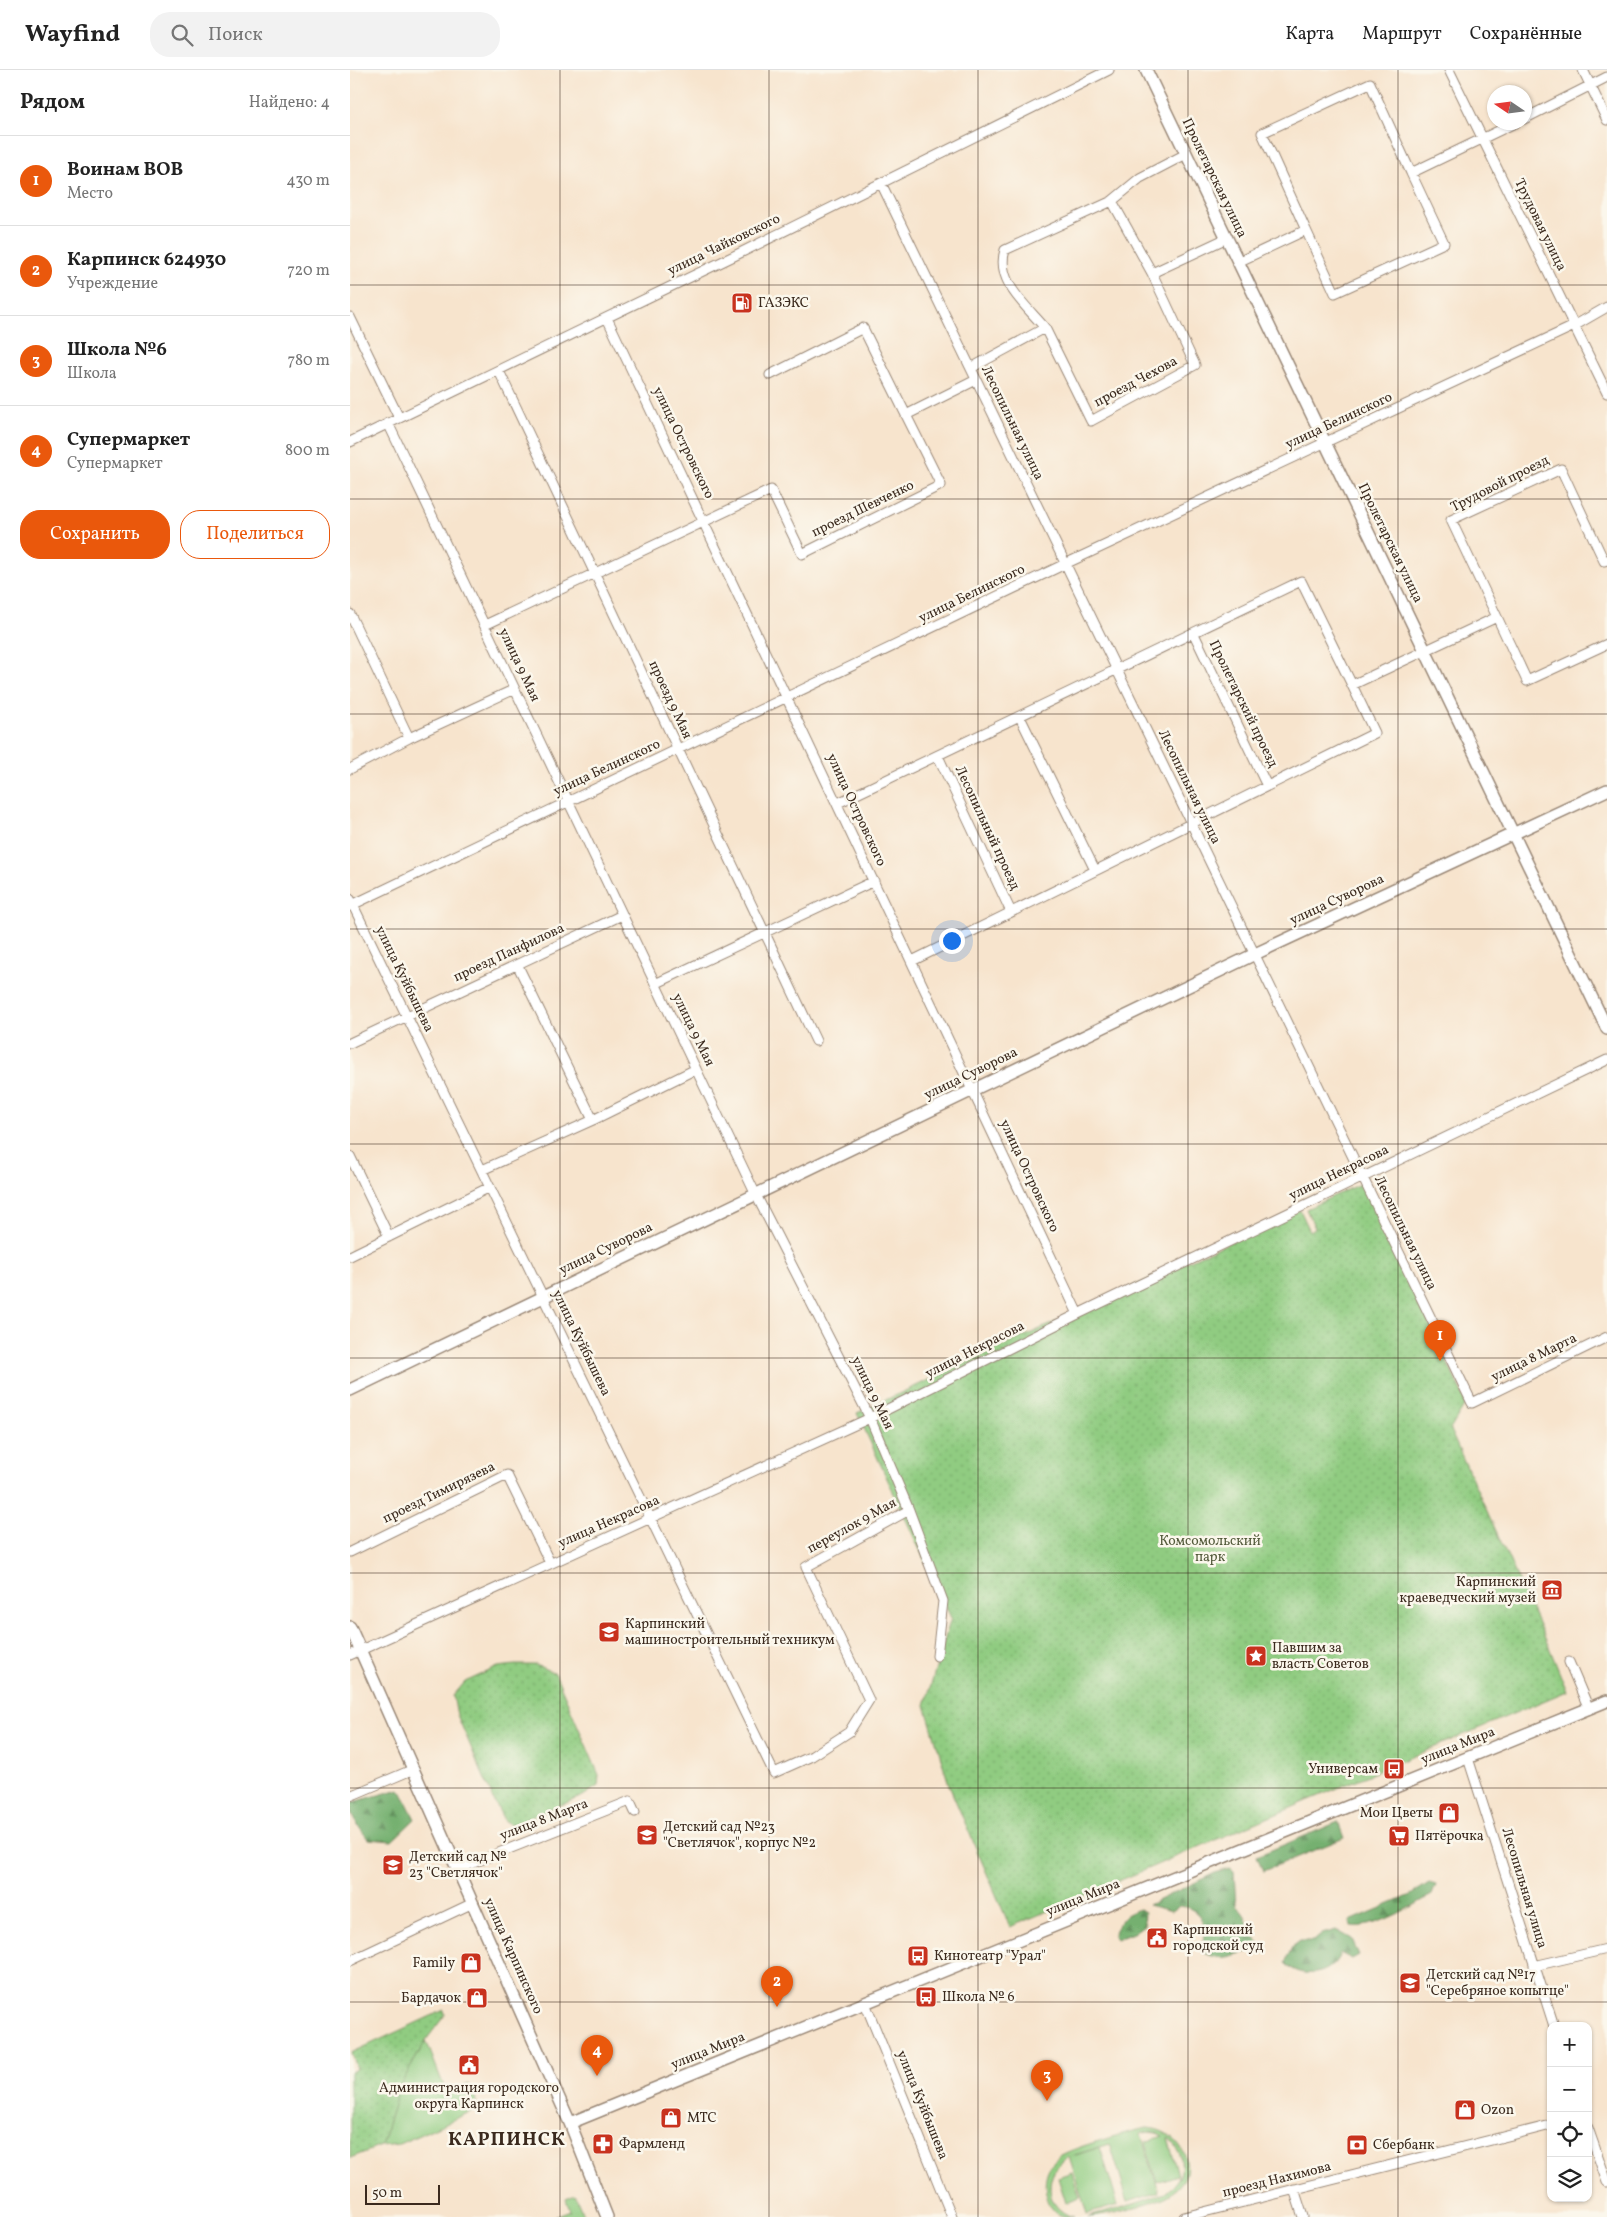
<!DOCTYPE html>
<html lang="ru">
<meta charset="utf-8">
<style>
body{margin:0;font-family:Vollkorn,serif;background:#f2f2f2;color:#222}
.controls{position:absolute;right:15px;bottom:15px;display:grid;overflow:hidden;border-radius:10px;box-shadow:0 1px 4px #0004}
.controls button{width:45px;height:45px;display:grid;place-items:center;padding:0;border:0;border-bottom:1px solid #e0e0e0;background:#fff;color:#222;font:25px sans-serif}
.compass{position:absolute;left:1137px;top:15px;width:45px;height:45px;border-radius:50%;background:#fff;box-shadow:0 1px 4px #0004;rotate:283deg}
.scale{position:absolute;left:15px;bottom:12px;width:75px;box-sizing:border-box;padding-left:5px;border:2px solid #3b2a1e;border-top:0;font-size:14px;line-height:18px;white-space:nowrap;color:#3b2a1e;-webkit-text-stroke:4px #fbf7ec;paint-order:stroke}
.you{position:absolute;left:601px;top:870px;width:18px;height:18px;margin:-12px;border:4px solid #fff;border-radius:50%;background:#1a73e8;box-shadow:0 0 0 8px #1a73e833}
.badge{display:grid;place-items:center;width:32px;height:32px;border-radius:50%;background:#ea580c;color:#fff;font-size:16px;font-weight:700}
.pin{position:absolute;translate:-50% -41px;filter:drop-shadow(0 1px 2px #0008)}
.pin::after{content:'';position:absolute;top:26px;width:18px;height:15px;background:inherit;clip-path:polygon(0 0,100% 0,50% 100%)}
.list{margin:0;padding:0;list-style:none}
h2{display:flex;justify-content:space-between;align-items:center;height:65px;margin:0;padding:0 20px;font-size:21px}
h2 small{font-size:16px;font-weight:400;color:#767676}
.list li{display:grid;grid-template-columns:32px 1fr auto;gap:15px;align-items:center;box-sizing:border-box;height:90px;padding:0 20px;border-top:1px solid #e0e0e0}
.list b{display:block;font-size:19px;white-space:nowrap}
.list p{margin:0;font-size:16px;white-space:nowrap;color:#767676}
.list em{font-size:16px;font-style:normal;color:#767676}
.actions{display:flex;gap:10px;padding:15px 20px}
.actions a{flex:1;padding:11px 0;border:1px solid #ea580c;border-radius:20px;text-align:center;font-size:18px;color:#ea580c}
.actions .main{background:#ea580c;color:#fff}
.icon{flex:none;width:28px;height:28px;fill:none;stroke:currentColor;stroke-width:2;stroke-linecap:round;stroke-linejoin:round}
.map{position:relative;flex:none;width:1257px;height:2147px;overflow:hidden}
header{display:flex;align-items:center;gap:30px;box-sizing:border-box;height:70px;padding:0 25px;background:#fff;border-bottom:1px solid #e0e0e0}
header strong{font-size:24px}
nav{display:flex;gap:28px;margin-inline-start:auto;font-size:18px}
.search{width:350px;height:45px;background:#f2f2f2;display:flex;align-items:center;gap:12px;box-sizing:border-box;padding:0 18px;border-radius:20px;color:#767676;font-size:19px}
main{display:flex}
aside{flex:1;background:#fff}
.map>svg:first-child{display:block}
.grass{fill:#90cc81;stroke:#667b50}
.forest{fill:url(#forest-firs);stroke:#586d46}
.park{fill:url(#park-dots);stroke:#667b50}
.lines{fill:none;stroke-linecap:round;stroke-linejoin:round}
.street-casing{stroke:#998776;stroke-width:11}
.secondary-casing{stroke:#998776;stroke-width:14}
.street{stroke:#fff;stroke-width:9}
.secondary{stroke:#fff;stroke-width:11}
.grid{fill:none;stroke:#3b2a1e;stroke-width:1;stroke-opacity:0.55}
.labels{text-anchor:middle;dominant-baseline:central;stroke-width:5;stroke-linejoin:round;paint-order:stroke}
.street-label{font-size:14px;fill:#3b2a1e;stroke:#fbf7ec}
.poi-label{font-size:14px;fill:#3b2a1e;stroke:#fbf7ec;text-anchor:start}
.park-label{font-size:14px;fill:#545b3c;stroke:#fbf7ec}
.district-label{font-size:19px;font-weight:bold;letter-spacing:1px;fill:#3b2a1e;stroke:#fbf7ec}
</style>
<header>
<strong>Wayfind</strong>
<div class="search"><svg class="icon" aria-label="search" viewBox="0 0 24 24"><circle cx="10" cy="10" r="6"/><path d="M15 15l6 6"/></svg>Поиск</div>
<nav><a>Карта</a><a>Маршрут</a><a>Сохранённые</a></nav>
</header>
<main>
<aside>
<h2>Рядом<small>Найдено: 4</small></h2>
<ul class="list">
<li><span class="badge">1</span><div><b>Воинам ВОВ</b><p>Место</p></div><em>430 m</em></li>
<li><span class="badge">2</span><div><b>Карпинск 624930</b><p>Учреждение</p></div><em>720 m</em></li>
<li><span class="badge">3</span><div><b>Школа №6</b><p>Школа</p></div><em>780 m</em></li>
<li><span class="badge">4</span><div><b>Супермаркет</b><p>Супермаркет</p></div><em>800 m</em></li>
</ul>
<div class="actions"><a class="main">Сохранить</a><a>Поделиться</a></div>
</aside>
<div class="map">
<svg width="1257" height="2147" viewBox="0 0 1257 2147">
<defs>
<pattern id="forest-firs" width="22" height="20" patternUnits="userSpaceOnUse" patternTransform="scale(1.25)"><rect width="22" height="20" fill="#74b06f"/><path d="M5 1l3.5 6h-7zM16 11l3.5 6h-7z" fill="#608f5b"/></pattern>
<pattern id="park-dots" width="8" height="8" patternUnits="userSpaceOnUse" patternTransform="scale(1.25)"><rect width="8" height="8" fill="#90cc81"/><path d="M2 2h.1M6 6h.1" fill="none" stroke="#7daf6f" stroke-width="1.8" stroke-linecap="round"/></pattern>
</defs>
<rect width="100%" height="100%" fill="#fbf7ec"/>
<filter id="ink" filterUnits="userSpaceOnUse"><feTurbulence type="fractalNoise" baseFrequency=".02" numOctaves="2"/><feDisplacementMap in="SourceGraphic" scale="10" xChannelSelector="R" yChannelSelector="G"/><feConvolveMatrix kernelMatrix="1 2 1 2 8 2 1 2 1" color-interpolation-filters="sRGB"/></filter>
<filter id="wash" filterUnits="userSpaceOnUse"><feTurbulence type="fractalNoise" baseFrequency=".0096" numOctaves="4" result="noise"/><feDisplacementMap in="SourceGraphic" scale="20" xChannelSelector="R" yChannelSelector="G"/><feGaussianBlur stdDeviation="1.12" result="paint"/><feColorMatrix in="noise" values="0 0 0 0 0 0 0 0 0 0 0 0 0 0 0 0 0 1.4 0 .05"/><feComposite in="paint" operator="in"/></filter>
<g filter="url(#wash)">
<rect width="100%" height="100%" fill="#f7e4cd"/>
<!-- grass -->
<path class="grass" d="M76 1970 96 2022 119 2013 129 2038 49 2074 31 2076 50 2016Z
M797 2058C832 2060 852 2101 822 2123 809 2133 755 2147 738 2147 756 2142 808 2129 821 2118 829 2111 833 2101 831 2090 830 2081 825 2073 818 2068L828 2105 807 2112 795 2072 813 2066C806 2062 798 2061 791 2064L809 2122 778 2132 760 2074 722 2086 750 2077 768 2135 737 2144 719 2087C693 2101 693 2139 724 2147 710 2147 703 2144 698 2130 692 2115 696 2097 708 2087 720 2078 781 2061 797 2058Z
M722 2103 730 2128 716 2133 708 2108Z
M225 2125 234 2147H205L220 2141 216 2129Z"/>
<!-- forest -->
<path class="forest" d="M50 1719 65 1749 42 1771 18 1769C9 1756 0 1750 0 1733Z
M988 1752 994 1768 913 1801 907 1786Z
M879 1799 884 1802 886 1836C897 1845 895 1848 901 1860 904 1868 909 1871 913 1882 884 1878 878 1897 851 1881 857 1860 855 1839 830 1836L822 1841 798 1835 865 1803Z
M1079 1813 1086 1815 1082 1825C1062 1836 1024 1860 1001 1856L1000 1851 1059 1826Z
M789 1839 795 1842 794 1855 783 1863 767 1869 764 1866C768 1851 775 1843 789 1839Z
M986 1860 1002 1869 1009 1885 1002 1889 990 1883C983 1906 951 1910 935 1893L942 1877 950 1871H964L972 1864Z"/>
<!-- park -->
<path class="park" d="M1014 1112 1116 1333 1100 1360 1199 1577 1217 1621 660 1857 600 1718 575 1635 601 1548 507 1343 950 1140 960 1161 965 1158 956 1139Z
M165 1595H186L205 1603 249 1705 248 1716 233 1726 162 1755 154 1750 145 1733 107 1645 103 1626 115 1612 148 1597Z
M94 1940 95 1945 76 1970 50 2016 31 2076 0 2088V2002L6 1999 1 1983Z"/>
</g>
<g filter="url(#ink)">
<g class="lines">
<!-- street casing -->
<g class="street-casing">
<path id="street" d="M1099 0 1257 323
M1233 0 1257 50
M1174 49 1257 7
M531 113 1122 1333 1257 1267
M762 131 790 108 836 84
M956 160 985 223 1094 173 1061 103
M888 192 956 160 912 63 1020 13 1061 103 1167 52
M0 247 49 348
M257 248 728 1244
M695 258C677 236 645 212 655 180L762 131 802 203
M621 298 695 258 741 351 845 295 802 203 877 168
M149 301 466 971
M420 305 513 258 556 345
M38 353 405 1123 520 1348 559 1440 593 1531 587 1586
M0 372 388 184 759 0
M0 544 59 668
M1147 547 1177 611 1257 574
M135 555 421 420 452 484 591 415 556 345 626 310
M844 564 917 716
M670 647 745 800
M588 686 661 842
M0 699 59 668 165 619
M488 733 951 511 1002 615
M0 829 424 1703 462 1686 499 1662 519 1630 456 1497 559 1440
M0 836 715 494 1224 256 1257 237
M562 891 1025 663 1002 615 1147 547 1101 450 1211 399 1254 491 1257 490
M168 896 243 1050
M305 914 524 811
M0 973 272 845
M0 1086 39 1167
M132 1100 243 1050 346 999
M0 1186 140 1117
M0 1482 157 1405 200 1493
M0 1585 520 1348 728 1244 1257 990
M1219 1592 1239 1639
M1118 1688 1204 1956
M0 1726 64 1699
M108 1799 280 1731 285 1742
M0 1891 123 1833
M1184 1896 1257 1879
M515 1933 602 2147
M1238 2058 1257 2112
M944 2119 953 2147
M834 2147 1201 2055"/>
</g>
<!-- secondary casing -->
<g class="secondary-casing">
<path id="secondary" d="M796 0 1257 959
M0 1320 905 884 1257 720
M0 1557 220 2053 257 2147
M220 2053 1257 1631"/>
</g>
<!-- street -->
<use href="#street" class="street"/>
<!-- secondary -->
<use href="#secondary" class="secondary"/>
</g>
</g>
<!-- grid -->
<path class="grid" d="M210 0V2147M419 0V2147M628 0V2147M838 0V2147M1048 0V2147M0 215H1257M0 429H1257M0 644H1257M0 859H1257M0 1074H1257M0 1288H1257M0 1503H1257M0 1718H1257M0 1932H1257"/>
<!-- icons -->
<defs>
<g id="fuel-square" transform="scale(1.125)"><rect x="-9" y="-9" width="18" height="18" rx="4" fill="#c8321e" stroke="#fbf7ec"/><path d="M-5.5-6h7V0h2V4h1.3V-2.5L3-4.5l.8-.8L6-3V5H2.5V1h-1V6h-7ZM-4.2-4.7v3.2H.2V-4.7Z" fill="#fff"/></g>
<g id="museum-square" transform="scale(1.125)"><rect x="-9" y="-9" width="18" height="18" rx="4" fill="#c8321e" stroke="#fbf7ec"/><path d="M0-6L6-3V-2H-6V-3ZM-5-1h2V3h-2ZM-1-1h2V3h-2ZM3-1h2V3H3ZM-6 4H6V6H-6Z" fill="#fff"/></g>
<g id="university-square" transform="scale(1.125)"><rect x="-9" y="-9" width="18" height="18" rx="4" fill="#c8321e" stroke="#fbf7ec"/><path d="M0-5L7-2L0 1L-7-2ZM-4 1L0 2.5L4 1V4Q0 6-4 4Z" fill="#fff"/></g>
<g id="sight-square" transform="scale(1.125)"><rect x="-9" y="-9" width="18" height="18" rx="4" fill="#c8321e" stroke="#fbf7ec"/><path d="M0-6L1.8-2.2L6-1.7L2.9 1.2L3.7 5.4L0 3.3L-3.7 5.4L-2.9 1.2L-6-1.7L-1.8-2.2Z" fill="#fff"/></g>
<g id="bus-square" transform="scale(1.125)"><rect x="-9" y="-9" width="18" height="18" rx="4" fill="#c8321e" stroke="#fbf7ec"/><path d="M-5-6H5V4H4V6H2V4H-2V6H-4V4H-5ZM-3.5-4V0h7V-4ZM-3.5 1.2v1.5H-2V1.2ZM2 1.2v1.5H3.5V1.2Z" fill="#fff"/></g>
<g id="shop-square" transform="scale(1.125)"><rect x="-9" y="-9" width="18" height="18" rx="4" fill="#c8321e" stroke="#fbf7ec"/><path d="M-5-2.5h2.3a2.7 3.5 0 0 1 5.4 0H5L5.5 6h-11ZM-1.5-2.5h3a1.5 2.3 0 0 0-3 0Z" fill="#fff"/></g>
<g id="school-square" transform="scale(1.125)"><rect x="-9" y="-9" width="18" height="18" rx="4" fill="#c8321e" stroke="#fbf7ec"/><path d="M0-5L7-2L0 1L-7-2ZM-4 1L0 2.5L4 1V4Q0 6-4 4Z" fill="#fff"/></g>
<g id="supermarket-square" transform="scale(1.125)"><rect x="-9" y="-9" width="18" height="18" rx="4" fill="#c8321e" stroke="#fbf7ec"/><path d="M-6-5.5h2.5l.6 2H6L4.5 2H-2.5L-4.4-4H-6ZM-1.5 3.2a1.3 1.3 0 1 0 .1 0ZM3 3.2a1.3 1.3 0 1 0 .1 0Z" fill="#fff"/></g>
<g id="civic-square" transform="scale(1.125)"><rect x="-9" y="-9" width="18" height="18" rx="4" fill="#c8321e" stroke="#fbf7ec"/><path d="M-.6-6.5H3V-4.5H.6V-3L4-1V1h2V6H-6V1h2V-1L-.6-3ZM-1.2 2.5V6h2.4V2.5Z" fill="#fff"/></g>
<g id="pharmacy-square" transform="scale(1.125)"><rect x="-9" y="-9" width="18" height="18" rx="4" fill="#c8321e" stroke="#fbf7ec"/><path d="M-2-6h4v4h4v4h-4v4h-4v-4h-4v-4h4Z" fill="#fff"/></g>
<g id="bank-square" transform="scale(1.125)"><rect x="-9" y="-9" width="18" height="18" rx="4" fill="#c8321e" stroke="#fbf7ec"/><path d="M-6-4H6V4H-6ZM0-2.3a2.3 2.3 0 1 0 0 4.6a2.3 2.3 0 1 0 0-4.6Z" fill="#fff"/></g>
</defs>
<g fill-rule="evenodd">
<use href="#fuel-square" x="392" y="233"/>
<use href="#museum-square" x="1202" y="1520"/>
<use href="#university-square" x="259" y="1562"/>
<use href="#sight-square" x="906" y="1586"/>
<use href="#bus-square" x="1044" y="1699"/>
<use href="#shop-square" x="1099" y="1743"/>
<use href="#school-square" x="297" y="1765"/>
<use href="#supermarket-square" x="1049" y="1766"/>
<use href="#school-square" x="43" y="1795"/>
<use href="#civic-square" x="807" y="1868"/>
<use href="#bus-square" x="568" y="1886"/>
<use href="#shop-square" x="121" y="1893"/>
<use href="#school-square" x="1060" y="1913"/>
<use href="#bus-square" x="576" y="1927"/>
<use href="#shop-square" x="127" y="1928"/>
<use href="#civic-square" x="119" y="1995"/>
<use href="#shop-square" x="1115" y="2040"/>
<use href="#shop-square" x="321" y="2048"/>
<use href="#pharmacy-square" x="253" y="2074"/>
<use href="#bank-square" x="1007" y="2075"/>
</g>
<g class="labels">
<!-- street labels -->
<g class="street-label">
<text transform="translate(864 108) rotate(64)">Пролетарская улица</text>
<text transform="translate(1190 155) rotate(64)">Трудовая улица</text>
<text transform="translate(374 175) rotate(-26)">улица Чайковского</text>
<text transform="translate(786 312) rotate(-28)">проезд Чехова</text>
<text transform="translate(989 351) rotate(-25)">улица Белинского</text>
<text transform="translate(662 353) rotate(64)">Лесопильная улица</text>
<text transform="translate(333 373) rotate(64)">улица Островского</text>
<text transform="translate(1150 414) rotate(-27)">Трудовой проезд</text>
<text transform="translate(513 439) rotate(-26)">проезд Шевченко</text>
<text transform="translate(1040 473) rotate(64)">Пролетарская улица</text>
<text transform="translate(622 524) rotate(-26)">улица Белинского</text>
<text transform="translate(169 595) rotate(65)">улица 9 Мая</text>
<text transform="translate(320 630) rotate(65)">проезд 9 Мая</text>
<text transform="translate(893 634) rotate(64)">Пролетарский проезд</text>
<text transform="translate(257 698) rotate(-25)">улица Белинского</text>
<text transform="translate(839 717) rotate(64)">Лесопильная улица</text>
<text transform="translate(506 740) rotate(65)">улица Островского</text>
<text transform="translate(637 758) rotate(65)">Лесопильный проезд</text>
<text transform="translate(987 830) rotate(-25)">улица Суворова</text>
<text transform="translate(159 883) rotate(-25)">проезд Панфилова</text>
<text transform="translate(54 909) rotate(64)">улица Куйбышева</text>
<text transform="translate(343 960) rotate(64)">улица 9 Мая</text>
<text transform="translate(621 1004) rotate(-26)">улица Суворова</text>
<text transform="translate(989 1103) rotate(-26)">улица Некрасова</text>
<text transform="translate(679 1106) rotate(65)">улица Островского</text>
<text transform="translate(1055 1163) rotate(64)">Лесопильная улица</text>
<text transform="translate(256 1179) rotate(-26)">улица Суворова</text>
<text transform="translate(231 1273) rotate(64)">улица Куйбышева</text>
<text transform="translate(625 1280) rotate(-27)">улица Некрасова</text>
<text transform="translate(1184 1288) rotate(-26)">улица 8 Марта</text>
<text transform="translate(522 1323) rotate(64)">улица 9 Мая</text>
<text transform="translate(89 1423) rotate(-26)">проезд Тимирязева</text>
<text transform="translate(259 1452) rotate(-24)">улица Некрасова</text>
<text transform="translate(502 1456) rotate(-29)">переулок 9 Мая</text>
<text transform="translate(1108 1676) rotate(-22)">улица Мира</text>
<text transform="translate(194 1750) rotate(-21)">улица 8 Марта</text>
<text transform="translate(1174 1818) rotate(73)">Лесопильная улица</text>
<text transform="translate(733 1828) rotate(-22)">улица Мира</text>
<text transform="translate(163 1886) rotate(66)">улица Карпинского</text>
<text transform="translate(358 1981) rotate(-22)">улица Мира</text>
<text transform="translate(572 2035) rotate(68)">улица Куйбышева</text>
<text transform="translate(927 2110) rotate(-14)">проезд Нахимова</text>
</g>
<!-- poi labels -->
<g class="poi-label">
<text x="408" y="233">ГАЗЭКС</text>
<text x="1186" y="1512" text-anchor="end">Карпинский<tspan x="1186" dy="16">краеведческий музей</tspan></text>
<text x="275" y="1554">Карпинский<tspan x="275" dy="16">машиностроительный техникум</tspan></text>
<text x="922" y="1578">Павшим за<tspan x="922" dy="16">власть Советов</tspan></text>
<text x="1028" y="1699" text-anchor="end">Универсам</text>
<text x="1083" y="1743" text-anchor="end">Мои Цветы</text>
<text x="313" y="1757">Детский сад №23<tspan x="313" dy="16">"Светлячок", корпус №2</tspan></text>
<text x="1065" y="1766">Пятёрочка</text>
<text x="59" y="1787">Детский сад №<tspan x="59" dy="16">23 "Светлячок"</tspan></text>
<text x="823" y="1860">Карпинский<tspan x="823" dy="16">городской суд</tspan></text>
<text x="584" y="1886">Кинотеатр "Урал"</text>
<text x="105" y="1893" text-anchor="end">Family</text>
<text x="1076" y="1905">Детский сад №17<tspan x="1076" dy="16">"Серебряное копытце"</tspan></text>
<text x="592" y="1927">Школа № 6</text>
<text x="111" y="1928" text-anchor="end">Бардачок</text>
<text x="119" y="2018" text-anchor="middle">Администрация городского<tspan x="119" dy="16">округа Карпинск</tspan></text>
<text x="1131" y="2040">Ozon</text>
<text x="337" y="2048">МТС</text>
<text x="269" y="2074">Фармленд</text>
<text x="1023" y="2075">Сбербанк</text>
</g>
<!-- park labels -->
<g class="park-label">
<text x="860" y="1471">Комсомольский<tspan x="860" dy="16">парк</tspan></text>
</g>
<!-- district labels -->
<g class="district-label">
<text x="157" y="2070">КАРПИНСК</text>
</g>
</g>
</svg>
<div class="controls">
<button>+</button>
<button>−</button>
<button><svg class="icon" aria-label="locate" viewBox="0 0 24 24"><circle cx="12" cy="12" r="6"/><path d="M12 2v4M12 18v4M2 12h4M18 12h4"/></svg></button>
<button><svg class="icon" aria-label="layers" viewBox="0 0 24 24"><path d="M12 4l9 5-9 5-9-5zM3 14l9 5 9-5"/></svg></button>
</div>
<svg class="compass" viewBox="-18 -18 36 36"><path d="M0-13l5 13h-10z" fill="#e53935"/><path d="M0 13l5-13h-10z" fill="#767676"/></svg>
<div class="scale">50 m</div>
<div class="you"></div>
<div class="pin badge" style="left:1090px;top:1291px">1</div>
<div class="pin badge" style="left:427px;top:1937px">2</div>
<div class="pin badge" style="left:697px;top:2031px">3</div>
<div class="pin badge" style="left:247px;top:2006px">4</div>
</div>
</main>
